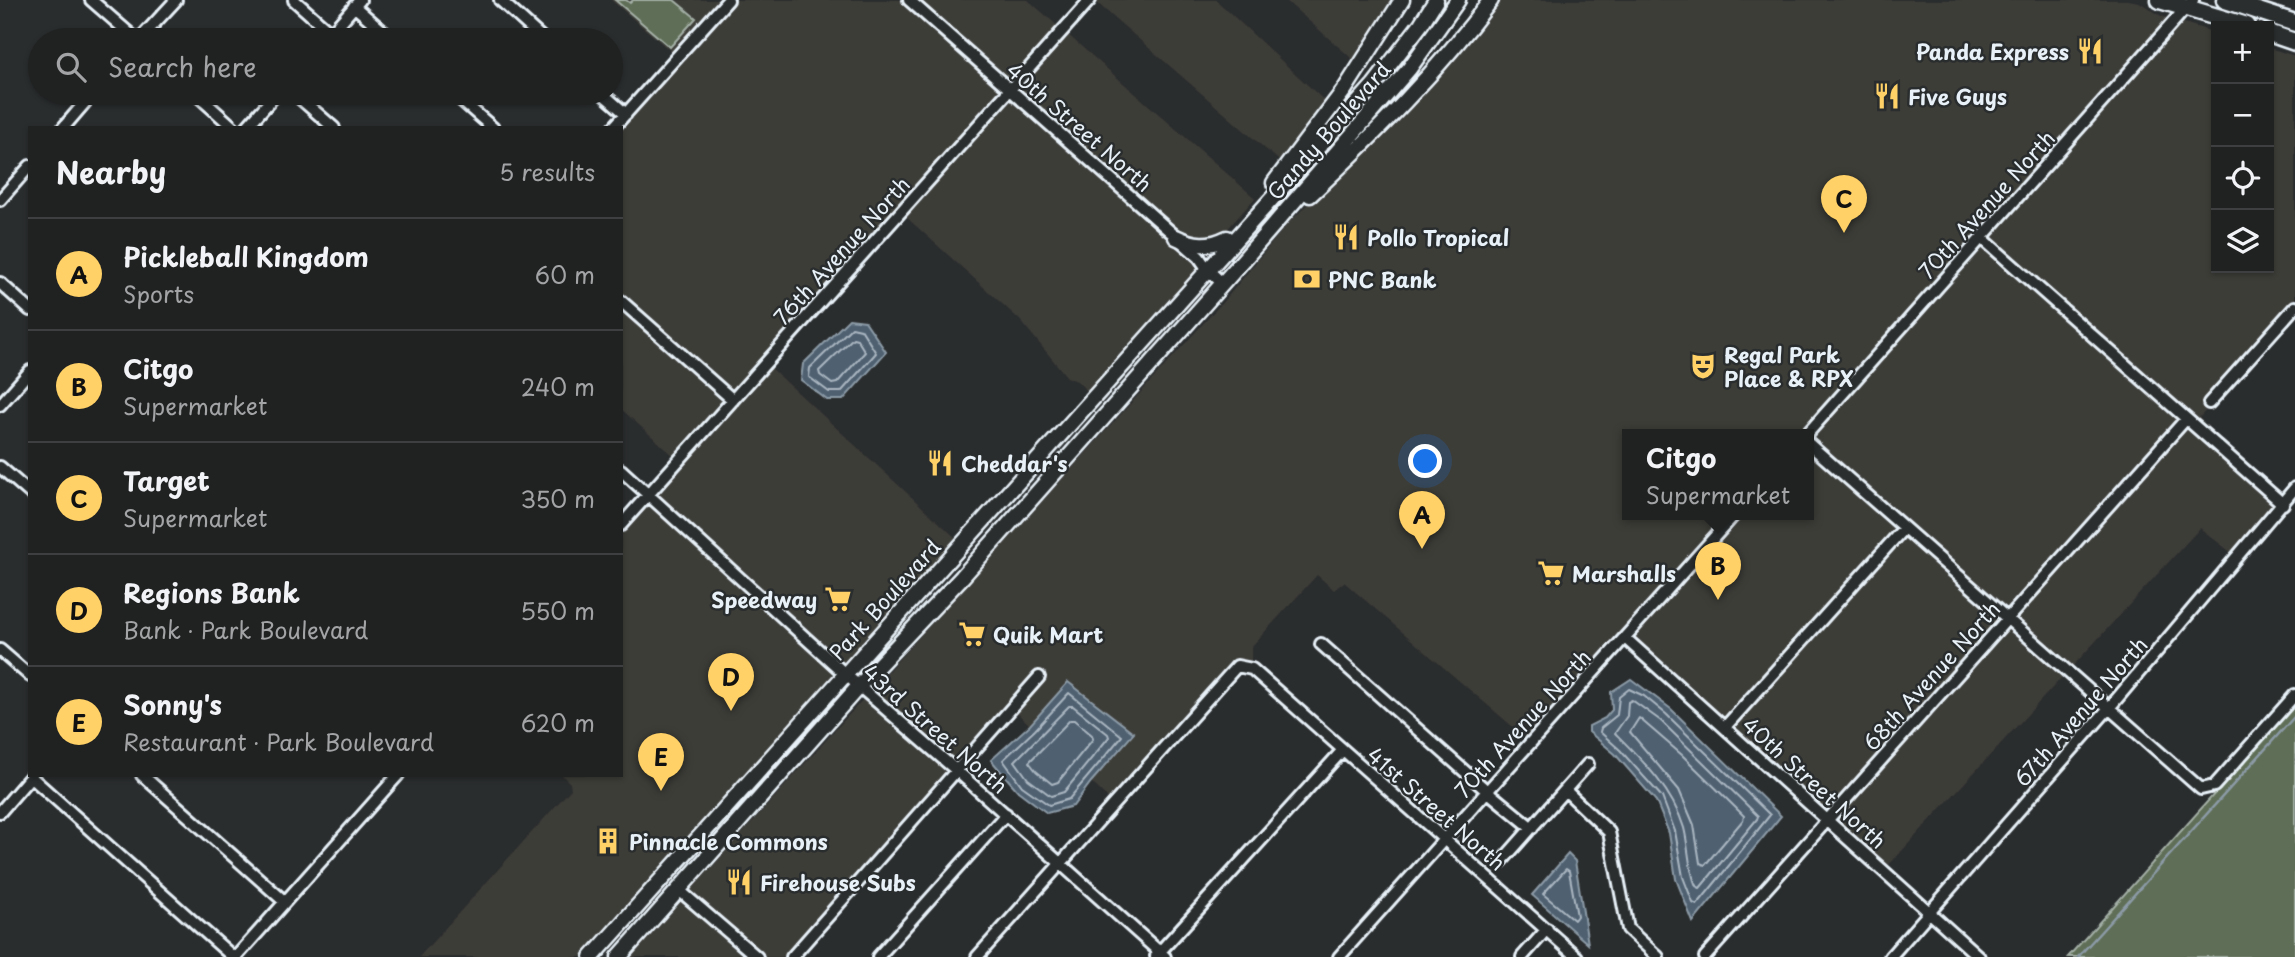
<!DOCTYPE html>
<meta charset="utf-8">
<style>
body{margin:0;font-family:"Playpen Sans",sans-serif;background:#282a2a;color:#f1f3f6}
.controls{position:absolute;right:21px;top:21px;display:grid;overflow:hidden;border-radius:0px;box-shadow:0 2px 5px #0004}
.controls button{width:63px;height:63px;display:grid;place-items:center;padding:0;border:0;border-bottom:2px solid #3d3f40;background:#202222;color:#f1f3f6;font:35px sans-serif}
.you{position:absolute;left:1426px;top:462px;width:24px;height:24px;margin:-18px;border:5px solid #fff;border-radius:50%;background:#1a73e8;box-shadow:0 0 0 10px #1a73e833}
.badge{display:grid;place-items:center;width:46px;height:46px;border-radius:50%;background:#ffd166;color:#111;font-size:23px;font-weight:700}
.pin{position:absolute;translate:-50% -58px;filter:drop-shadow(0 2px 4px #0008)}
.pin::after{content:'';position:absolute;top:37px;width:24px;height:21px;background:inherit;clip-path:polygon(0 0,100% 0,50% 100%)}
.popup{position:absolute;left:1622px;top:429px;width:192px;height:91px;box-sizing:border-box;display:grid;place-content:center;border-radius:0px;background:#202222;filter:drop-shadow(0 2px 5px #0005);font-size:23px;white-space:nowrap;color:#a2a4a5}
.popup b{font-size:26px;color:#f1f3f6}
.popup::after{content:'';position:absolute;left:50%;top:100%;margin-left:-14px;border:14px solid transparent;border-top-color:#202222}
.list{margin:0;padding:0;list-style:none}
h2{display:flex;justify-content:space-between;align-items:center;height:91px;margin:0;padding:0 28px;font-size:30px}
h2 small{font-size:23px;font-weight:400;color:#a2a4a5}
.list li{display:grid;grid-template-columns:46px 1fr auto;gap:21px;align-items:center;box-sizing:border-box;height:112px;padding:0 28px;border-top:2px solid #3d3f40}
.list b{display:block;font-size:26px;white-space:nowrap}
.list p{margin:0;font-size:23px;white-space:nowrap;color:#a2a4a5}
.list em{font-size:23px;font-style:normal;color:#a2a4a5}
.icon{flex:none;width:38px;height:38px;fill:none;stroke:currentColor;stroke-width:2;stroke-linecap:round;stroke-linejoin:round}
.map{position:relative;flex:none;width:2295px;height:957px;overflow:hidden}
.search{position:absolute;background:#202222;box-shadow:0 2px 5px #0004;left:28px;top:28px;width:595px;height:77px;display:flex;align-items:center;gap:18px;box-sizing:border-box;padding:0 24px;border-radius:38px;color:#a2a4a5;font-size:26px}
.panel{position:absolute;background:#202222;box-shadow:0 2px 5px #0004;left:28px;top:126px;width:595px;height:651px;border-radius:0px}
.map>svg:first-child{display:block}
.built{fill:#3d3c38}
.green{fill:#5f6e56;stroke:#a4b0a7;stroke-width:2}
.water{fill:#4f6171;stroke:#8c9ba7;stroke-width:2}
.lines{fill:none;stroke-linecap:round;stroke-linejoin:round}
.shore{stroke:#abb7c2;stroke-width:2}
.stream{stroke:#8c9ba7;stroke-width:2.5}
.minor-casing{stroke:#e8f1f8;stroke-width:16}
.major-casing{stroke:#e8f1f8;stroke-width:19}
.highway-casing{stroke:#e8f1f8;stroke-width:21}
.minor{stroke:#2a2d2e;stroke-width:10}
.major{stroke:#2a2d2e;stroke-width:14}
.highway{stroke:#2a2d2e;stroke-width:16}
.labels{text-anchor:middle;dominant-baseline:central;stroke-width:5;stroke-linejoin:round;paint-order:stroke}
.poi-label{font-size:21px;font-weight:bold;fill:#e8f1f8;stroke:#2a2d2e;text-anchor:start}
.street-label{font-size:21px;fill:#e8f1f8;stroke:#2a2d2e}
</style>
<div class="map">
<svg width="2295" height="957" viewBox="0 0 2295 957">
<rect width="100%" height="100%" fill="#2a2d2e"/>
<filter id="ink" filterUnits="userSpaceOnUse"><feTurbulence type="fractalNoise" baseFrequency=".0143" numOctaves="2"/><feDisplacementMap in="SourceGraphic" scale="14" xChannelSelector="R" yChannelSelector="G"/><feConvolveMatrix kernelMatrix="1 2 1 2 8 2 1 2 1" color-interpolation-filters="sRGB"/></filter>
<g filter="url(#ink)">
<!-- built -->
<path class="built" d="M611 0H721L673 53Z
M735 0H902L1003 90 675 457 621 409 620 128Z
M916 0H1028L1059 27 1009 83Z
M1097 0H1216L1328 104 1283 164 1096 2Z
M1285 0H1394L1357 63Z
M1498 0H2128L2139 2 2161 16 2170 19 1800 434H1627V514H1728L1527 739 1344 582 1334 590 1317 575 1251 647V660L1248 663 1237 659 1233 661 1110 800 1091 782 1134 733 1068 683 1030 725 1016 712 1045 677 1038 670 956 764 871 690 1229 295 1290 221 1316 197Z
M2181 22 2216 33V268H2269V48L2295 56V299L2202 403 2208 408 2199 418 2267 484 1989 238Z
M1067 34 1255 198 1223 234 1207 239 1179 233 1017 90Z
M1011 97 1195 260 1201 268 1089 393 1077 381 1067 377 1020 320 905 216Z
M1982 245 2179 419 2007 612 1810 438Z
M770 367 957 539 844 666 656 495Z
M2187 426 2276 504 2233 554 2200 528 2071 668 2015 619Z
M1809 450 1897 528 1724 720 1632 637 1742 514H1809Z
M649 502 837 673 584 957H419L571 789 570 783 562 775H621V533Z
M1905 535 2000 619 1827 812 1732 727Z
M2008 626 2064 675 1887 867 1835 820Z
M865 697 950 771 785 957H764L689 892Z
M683 899 750 957H631Z"/>
<!-- green -->
<path class="green" d="M615 0H626L630 3 633 0H674L696 18 670 47Z
M2295 704V957H2068Z"/>
<!-- water -->
<path class="water" d="M849 319 865 321 886 352 843 400H827L801 380 803 364Z
M1631 679 1671 709 1781 816 1693 922 1676 879 1669 833 1656 801 1615 754 1589 732V726L1605 718 1612 710 1611 692Z
M1068 682 1134 733 1091 782 1073 806 1047 813 1018 791 991 760 1030 725Z
M1568 854 1575 861 1588 944 1532 895Z"/>
<g class="lines">
<!-- shore -->
<path class="shore" d="M852 327 861 329 876 353 841 392H829L809 377 810 368Z
M853 338 857 339 865 352 837 383 832 384 820 375 819 371Z
M1629 689 1644 696 1666 714 1770 815 1697 905 1693 903 1683 877 1675 831 1662 797 1620 750 1600 732 1601 728 1617 715 1619 697Z
M1069 693 1122 736 1069 799 1049 805 1022 786 1003 760 1035 730Z
M1632 700 1661 721 1758 816 1757 819 1700 888 1696 886C1688 868 1689 847 1684 828 1672 789 1643 761 1615 733L1627 716 1628 702Z
M1069 706H1073L1108 734 1109 737 1064 792 1051 796 1028 779 1015 761Z
M1639 718 1682 755 1744 816 1743 820 1705 865 1700 863 1694 825 1679 790 1630 732Z
M1070 720H1074L1092 735 1093 739 1058 782 1052 784 1036 771 1029 762Z
M1566 869 1569 871 1577 916 1574 920 1543 894Z"/>
<!-- stream -->
<path class="stream" d="M2078 957 2295 716"/>
<!-- minor casing -->
<g class="minor-casing">
<path id="minor" d="M91 0 137 40
M294 0 331 33
M500 0 544 40
M909 0 1199 257 1208 270 1222 283
M354 6 393 40
M139 40 176 0
M325 40 360 0
M195 93 234 128
M294 93 334 128
M453 93 493 128
M602 93 626 114
M63 128 93 93
M246 128 277 93
M613 128 728 0
M0 200 30 166
M1982 238 2283 504
M0 283 30 310
M621 301 733 400
M2209 403 2295 307
M0 405 30 371
M1807 434 2193 0
M1809 444 2201 789 2214 786 2295 695
M0 467 30 493
M621 470 845 674 957 771 1165 957
M621 525 1090 0
M1625 638 1979 957
M1321 644 1487 791 1532 828
M0 650 30 676
M1725 727 1904 528
M142 775 285 902
M31 777 233 957
M1565 790 1609 832 1628 929 1658 957
M0 812 32 775
M1502 861 1588 764
M679 890 757 957
M1156 956 1342 751
M236 957 398 775
M792 957 1039 677
M878 957 1006 814
M977 957 1237 666 1252 669 1577 957
M1339 957 1735 514
M1522 957 1547 929
M1705 957 2186 419
M1890 957 2109 708 2295 488"/>
</g>
<!-- major casing -->
<g class="major-casing">
<path id="major" d="M1274 183 1345 89 1402 0
M1310 195C1375 134 1438 71 1491 0
M1176 237C1194 246 1209 247 1227 238
M592 957 1374 85 1421 24 1436 0
M619 957 859 686 962 577 1232 273 1409 69 1458 0"/>
</g>
<!-- highway casing -->
<g class="highway-casing">
<path id="highway" d="M2160 0 2247 26
M2225 0 2295 23
M2269 33 2295 42"/>
</g>
<!-- minor -->
<use href="#minor" class="minor"/>
<!-- major -->
<use href="#major" class="major"/>
<!-- highway -->
<use href="#highway" class="highway"/>
</g>
</g>
<!-- icons -->
<defs>
<g id="restaurant-bare" transform="scale(2.1)"><path d="M-5-6h1v4h1v-4h1v4h1v-4h1v5L-1.5 .5V6h-2V.5L-5-1ZM5-6V6H3V1.5H1.5Q1.5-4 5-6Z" fill="#ffd166" stroke="#2a2d2e" stroke-width="2.5" paint-order="stroke"/></g>
<g id="bank-bare" transform="scale(2.1)"><path d="M-6-4H6V4H-6ZM0-2.3a2.3 2.3 0 1 0 0 4.6a2.3 2.3 0 1 0 0-4.6Z" fill="#ffd166" stroke="#2a2d2e" stroke-width="2.5" paint-order="stroke"/></g>
<g id="theatre-bare" transform="scale(2.1)"><path d="M-5-5.5Q0-4 5-5.5V0Q5 5 0 6Q-5 5-5 0ZM-3.3-2.5H-1v1.5H-3.3ZM1-2.5H3.3v1.5H1ZM-2.8 1Q0 5.5 2.8 1Z" fill="#ffd166" stroke="#2a2d2e" stroke-width="2.5" paint-order="stroke"/></g>
<g id="supermarket-bare" transform="scale(2.1)"><path d="M-6-5.5h2.5l.6 2H6L4.5 2H-2.5L-4.4-4H-6ZM-1.5 3.2a1.3 1.3 0 1 0 .1 0ZM3 3.2a1.3 1.3 0 1 0 .1 0Z" fill="#ffd166" stroke="#2a2d2e" stroke-width="2.5" paint-order="stroke"/></g>
<g id="building-bare" transform="scale(2.1)"><path d="M-4-6H4V6H1V3H-1V6H-4ZM-2.5-4.3h1.7v1.8h-1.7ZM.8-4.3h1.7v1.8H.8ZM-2.5-1h1.7V.8h-1.7ZM.8-1h1.7V.8H.8Z" fill="#ffd166" stroke="#2a2d2e" stroke-width="2.5" paint-order="stroke"/></g>
</defs>
<g fill-rule="evenodd">
<use href="#restaurant-bare" x="2090" y="51"/>
<use href="#restaurant-bare" x="1887" y="96"/>
<use href="#restaurant-bare" x="1346" y="237"/>
<use href="#bank-bare" x="1307" y="279"/>
<use href="#theatre-bare" x="1703" y="366"/>
<use href="#restaurant-bare" x="940" y="463"/>
<use href="#supermarket-bare" x="1551" y="573"/>
<use href="#supermarket-bare" x="838" y="599"/>
<use href="#supermarket-bare" x="972" y="634"/>
<use href="#building-bare" x="608" y="841"/>
<use href="#restaurant-bare" x="739" y="882"/>
</g>
<g class="labels">
<!-- poi labels -->
<g class="poi-label">
<text x="2069" y="51" text-anchor="end">Panda Express</text>
<text x="1908" y="96">Five Guys</text>
<text x="1367" y="237">Pollo Tropical</text>
<text x="1328" y="279">PNC Bank</text>
<text x="1724" y="354">Regal Park<tspan x="1724" dy="24">Place &amp; RPX</tspan></text>
<text x="961" y="463">Cheddar's</text>
<text x="1572" y="573">Marshalls</text>
<text x="817" y="599" text-anchor="end">Speedway</text>
<text x="993" y="634">Quik Mart</text>
<text x="629" y="841">Pinnacle Commons</text>
<text x="760" y="882">Firehouse Subs</text>
</g>
<!-- street labels -->
<g class="street-label">
<text transform="translate(1080 126) rotate(41)">40th Street North</text>
<text transform="translate(1328 130) rotate(-49)">Gandy Boulevard</text>
<text transform="translate(1986 204) rotate(-48)">70th Avenue North</text>
<text transform="translate(841 250) rotate(-48)">76th Avenue North</text>
<text transform="translate(884 599) rotate(-48)">Park Boulevard</text>
<text transform="translate(1931 675) rotate(-48)">68th Avenue North</text>
<text transform="translate(2080 711) rotate(-49)">67th Avenue North</text>
<text transform="translate(1522 723) rotate(-48)">70th Avenue North</text>
<text transform="translate(936 728) rotate(41)">43rd Street North</text>
<text transform="translate(1815 782) rotate(42)">40th Street North</text>
<text transform="translate(1437 808) rotate(41)">41st Street North</text>
</g>
</g>
</svg>
<div class="controls">
<button>+</button>
<button>−</button>
<button><svg class="icon" aria-label="locate" viewBox="0 0 24 24"><circle cx="12" cy="12" r="6"/><path d="M12 2v4M12 18v4M2 12h4M18 12h4"/></svg></button>
<button><svg class="icon" aria-label="layers" viewBox="0 0 24 24"><path d="M12 4l9 5-9 5-9-5zM3 14l9 5 9-5"/></svg></button>
</div>
<div class="you"></div>
<div class="pin badge" style="left:1422px;top:549px">A</div>
<div class="pin badge" style="left:1718px;top:600px">B</div>
<div class="popup"><b>Citgo</b>Supermarket</div>
<div class="pin badge" style="left:1844px;top:233px">C</div>
<div class="pin badge" style="left:731px;top:711px">D</div>
<div class="pin badge" style="left:661px;top:791px">E</div>
<div class="search"><svg class="icon" aria-label="search" viewBox="0 0 24 24"><circle cx="10" cy="10" r="6"/><path d="M15 15l6 6"/></svg>Search here</div>
<section class="panel">
<h2>Nearby<small>5 results</small></h2>
<ul class="list">
<li><span class="badge">A</span><div><b>Pickleball Kingdom</b><p>Sports</p></div><em>60 m</em></li>
<li><span class="badge">B</span><div><b>Citgo</b><p>Supermarket</p></div><em>240 m</em></li>
<li><span class="badge">C</span><div><b>Target</b><p>Supermarket</p></div><em>350 m</em></li>
<li><span class="badge">D</span><div><b>Regions Bank</b><p>Bank · Park Boulevard</p></div><em>550 m</em></li>
<li><span class="badge">E</span><div><b>Sonny's</b><p>Restaurant · Park Boulevard</p></div><em>620 m</em></li>
</ul>
</section>
</div>
